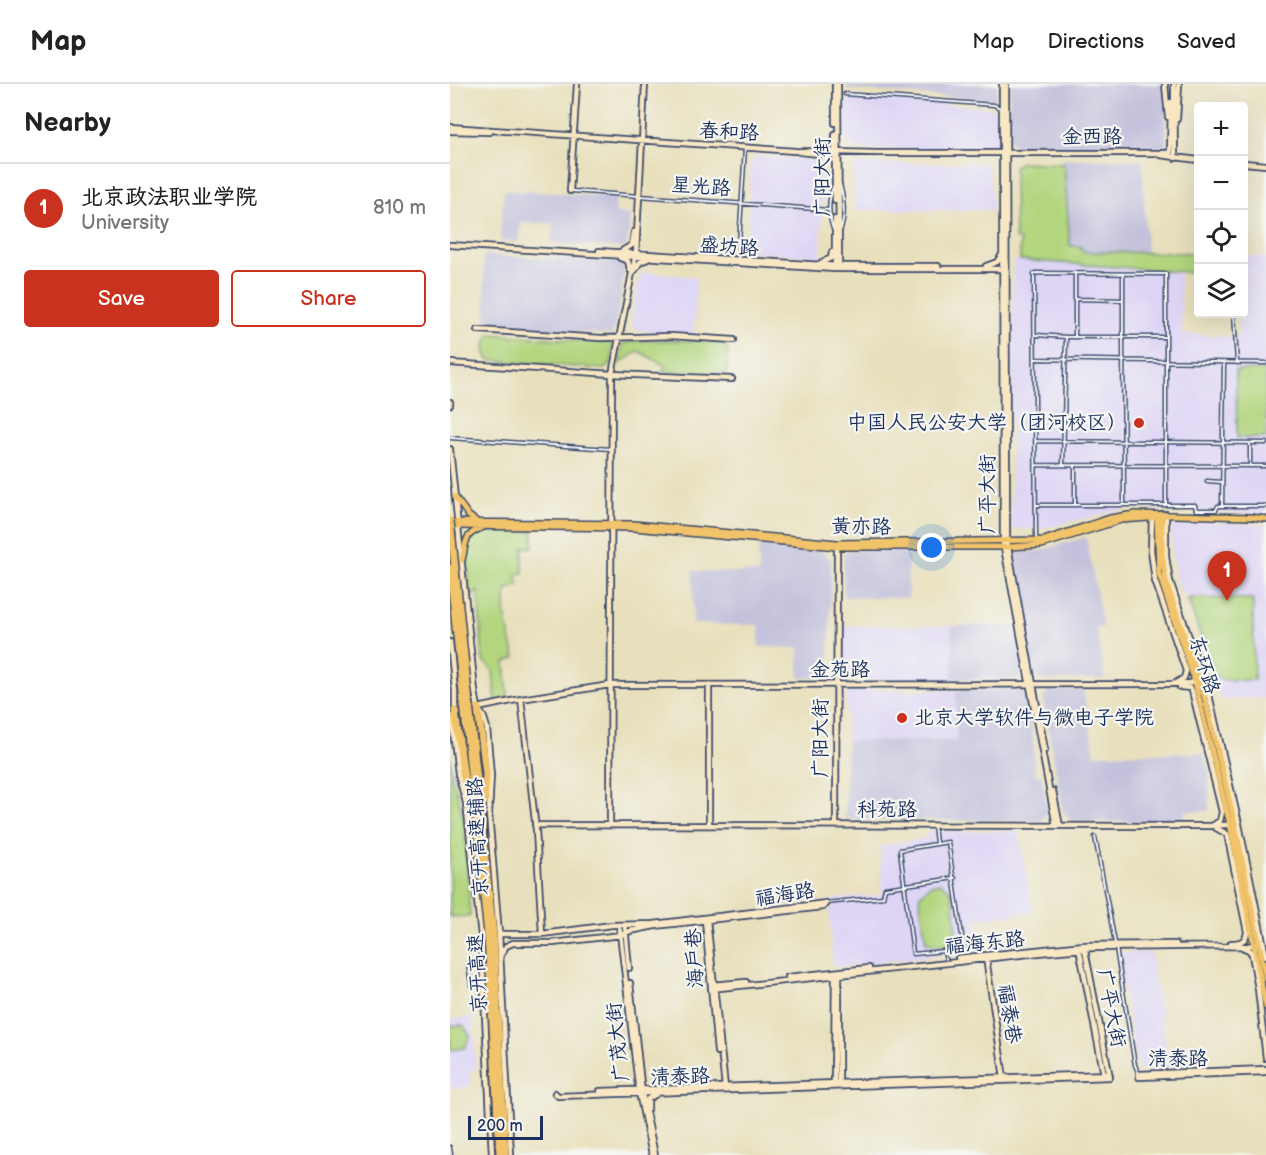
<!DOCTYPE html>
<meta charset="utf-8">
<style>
body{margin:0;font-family:"Balsamiq Sans","LXGW WenKai TC",sans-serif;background:#f2f2f2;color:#222}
.controls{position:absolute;right:18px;top:18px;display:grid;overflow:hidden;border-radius:6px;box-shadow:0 6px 24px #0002}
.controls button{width:54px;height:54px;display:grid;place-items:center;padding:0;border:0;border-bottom:2px solid #e0e0e0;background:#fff;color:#222;font:30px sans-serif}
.scale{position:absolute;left:18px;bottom:15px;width:75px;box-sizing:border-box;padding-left:6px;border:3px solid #1b2f5e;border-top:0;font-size:16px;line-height:21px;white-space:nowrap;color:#1b2f5e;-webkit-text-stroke:4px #f6f6f2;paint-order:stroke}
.you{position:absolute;left:482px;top:464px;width:21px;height:21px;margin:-15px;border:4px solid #fff;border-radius:50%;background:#1a73e8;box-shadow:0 0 0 9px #1a73e833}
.badge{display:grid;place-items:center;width:39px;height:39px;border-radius:50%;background:#c8321e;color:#fff;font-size:20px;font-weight:700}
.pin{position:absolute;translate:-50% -50px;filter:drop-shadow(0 2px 3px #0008)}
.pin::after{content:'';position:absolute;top:32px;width:21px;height:18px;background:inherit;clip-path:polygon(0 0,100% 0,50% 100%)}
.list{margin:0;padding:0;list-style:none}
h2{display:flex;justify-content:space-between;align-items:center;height:78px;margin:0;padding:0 24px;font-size:26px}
h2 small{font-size:20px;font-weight:400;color:#767676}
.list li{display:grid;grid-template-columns:39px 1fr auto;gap:18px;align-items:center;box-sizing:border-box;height:90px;padding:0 24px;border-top:2px solid #e0e0e0}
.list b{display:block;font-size:22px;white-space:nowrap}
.list p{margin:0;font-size:20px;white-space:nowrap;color:#767676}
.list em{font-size:20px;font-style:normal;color:#767676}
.actions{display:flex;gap:12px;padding:18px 24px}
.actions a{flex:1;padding:14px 0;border:2px solid #c8321e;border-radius:6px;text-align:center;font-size:21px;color:#c8321e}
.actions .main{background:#c8321e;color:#fff}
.icon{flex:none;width:33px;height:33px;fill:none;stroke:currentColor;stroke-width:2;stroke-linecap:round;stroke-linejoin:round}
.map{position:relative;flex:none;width:816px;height:1071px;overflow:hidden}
header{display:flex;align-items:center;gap:36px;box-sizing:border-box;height:84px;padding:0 30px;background:#fff;border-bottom:2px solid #e0e0e0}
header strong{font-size:28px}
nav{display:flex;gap:33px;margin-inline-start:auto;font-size:21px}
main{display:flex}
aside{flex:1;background:#fff}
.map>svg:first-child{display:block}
.built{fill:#ded5f5}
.industrial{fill:#c3c1db}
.green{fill:#b2d57e;stroke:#66826e;stroke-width:1.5}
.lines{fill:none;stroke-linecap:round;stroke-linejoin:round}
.street-casing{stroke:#3a4a6c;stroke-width:5}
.secondary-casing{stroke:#3a4a6c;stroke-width:8}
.primary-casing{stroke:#3a4a6c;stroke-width:8}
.highway-casing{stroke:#3a4a6c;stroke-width:10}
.street{stroke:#fff;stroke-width:2}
.secondary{stroke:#f9e7c3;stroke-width:4.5}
.primary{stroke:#f1c36a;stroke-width:5}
.highway{stroke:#f1c36a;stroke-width:7}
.highway-bridge-casing{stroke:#3a4a6c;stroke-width:10;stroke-linecap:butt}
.highway-bridge{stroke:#f1c36a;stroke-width:7}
.poi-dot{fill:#c8321e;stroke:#f6f6f2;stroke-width:2}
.labels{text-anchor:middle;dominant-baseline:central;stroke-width:4.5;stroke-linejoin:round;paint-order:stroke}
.street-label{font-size:20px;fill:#1b2f5e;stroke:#f6f6f2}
.poi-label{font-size:20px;fill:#1b2f5e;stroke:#f6f6f2;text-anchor:end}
</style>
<header>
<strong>Map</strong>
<nav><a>Map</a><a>Directions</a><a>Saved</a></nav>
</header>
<main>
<aside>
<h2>Nearby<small></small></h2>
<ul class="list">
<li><span class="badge">1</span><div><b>北京政法职业学院</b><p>University</p></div><em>810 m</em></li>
</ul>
<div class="actions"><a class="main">Save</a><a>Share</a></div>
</aside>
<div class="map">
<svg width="816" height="1071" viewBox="0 0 816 1071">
<rect width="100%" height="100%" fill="#f6f6f2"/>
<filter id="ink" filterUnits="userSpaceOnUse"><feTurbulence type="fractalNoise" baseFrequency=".0167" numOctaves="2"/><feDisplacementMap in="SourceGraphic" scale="12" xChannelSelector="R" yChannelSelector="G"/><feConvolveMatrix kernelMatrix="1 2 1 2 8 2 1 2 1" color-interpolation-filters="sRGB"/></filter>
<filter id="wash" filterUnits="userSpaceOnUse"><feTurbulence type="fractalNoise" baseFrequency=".008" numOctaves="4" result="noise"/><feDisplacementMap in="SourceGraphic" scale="24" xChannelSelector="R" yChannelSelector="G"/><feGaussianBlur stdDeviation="1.35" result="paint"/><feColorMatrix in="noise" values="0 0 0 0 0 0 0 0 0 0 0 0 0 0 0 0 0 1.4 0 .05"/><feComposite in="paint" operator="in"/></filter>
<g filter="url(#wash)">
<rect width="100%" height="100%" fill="#e8e0bc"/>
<!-- built -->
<path class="built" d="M400 12 543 24 548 29 549 61 543 67 404 65 395 56 397 15Z
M306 72 369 76 373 82 371 173 297 167 300 81Z
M538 79 543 126H404V80Z
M794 172 816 173V431L680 424 591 445H561L563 176 730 189 732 250 789 253 787 230H794Z
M192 188 246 193 244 251 186 246 181 241 185 211Z
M725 436 816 441V614L771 616 734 508H729L726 496 722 469V441Z
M393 542H502V595L422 597 415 595 394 594 391 586Z
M401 606H506L507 657H397L396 612Z
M476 747H512L514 755V747H569L583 828 527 835 520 795 531 866 383 884 379 824H383L381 815 432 811 430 762 476 754Z
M701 868 704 894 721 985 691 986 687 981 667 869Z
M23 933 26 985 20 986 21 1003 0 1005V935Z"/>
<!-- industrial -->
<path class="industrial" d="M397 0H547V12L543 17 397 5Z
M560 0H715L716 64 566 65 559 57Z
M613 75 692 76 697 169 633 168 619 162Z
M54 106 166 113 165 129 180 131 177 161 172 164 101 159 103 140 71 138 69 158 50 157Z
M33 171 171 178 174 184 171 214 162 251 37 242Z
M636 453 653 543 646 544 655 595 592 596 583 591 562 471 563 468 588 467Z
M309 460 370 466 381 476 379 584 373 593 349 594V564L309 563V541L243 540V487L309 489Z
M399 466H458V514L394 513 393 469Z
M502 542H566L574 588 568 595H502Z
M571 605 577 611 583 657 585 691H591L598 728 591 737 395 735 397 657H506V606Z
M598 606H633L645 670 753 669 759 688V727H735L734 737 622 738 613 728 593 614Z"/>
<!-- green -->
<path class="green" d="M571 78 614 80 620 162H630L634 168 748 169V189L570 176V156L565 155 564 83Z
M40 250 163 259 161 280 154 285 39 276C33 267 34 259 40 250Z
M205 256 250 257 275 260 278 267 277 288 274 290 212 287 216 282 188 267 169 280 172 261 177 258Z
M786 286H816V354H787Z
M83 447V463L73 464V489L67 491 68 502 57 505C51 527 60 552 65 574L55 578 58 614 46 617 43 586 33 577 28 507 20 515 16 460 25 448Z
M743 514 803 515 804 596H774L764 591 738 515Z
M0 669 2 691 14 735 20 832 0 833Z
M491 799C493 801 497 803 499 805 504 812 504 821 505 829 508 852 504 870 476 858L469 812 480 801Z
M13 941 20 952 15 964 0 966V942Z"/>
</g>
<g filter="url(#ink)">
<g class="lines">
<!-- street casing -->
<g class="street-casing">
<path id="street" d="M395 10 544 21 550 24
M390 100C394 114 396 134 390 147
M122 107 379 126
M383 145C378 130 378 115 384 101
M288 175 295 64
M625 189V252
M673 191V253H716
M625 215 673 216
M784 230 787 279
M586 251 616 253
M586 275 816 279
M0 354 161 365
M586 357 816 359
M586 381 816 382
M613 381 616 253H673L674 420
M625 381V420
M800 382V359
M757 397 772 398
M587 421H745L746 426H766L768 422H816
M772 422 774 279
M586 456 584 190 586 189 716 190V421
M484 741 486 759
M645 753 665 859
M498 758 514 865 463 870 450 766Z
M376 819 433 813 435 804 505 794
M666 864 685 981 689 990
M494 867 496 875
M18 879 21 901 33 900
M0 1063 1 1071"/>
</g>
<!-- secondary casing -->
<g class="secondary-casing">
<path id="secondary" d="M385 0V39
M388 0 389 182
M552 0 553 458 606 742
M556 0 557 457 595 666
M715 0 718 33
M724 0 725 74
M727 35 729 0
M0 43 345 67 427 69H720
M0 47 39 48
M349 68 370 70
M720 69 721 18
M710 71 748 76
M794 79 816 81
M120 107 127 0
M385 117V51
M0 161 385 185H554
M149 167 389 182H488
M172 167 182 161 184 148
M170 174 178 177 180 186
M369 180 381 174 382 168
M536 182 547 178 551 172
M385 183V135
M185 186 190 178 198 175
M28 246 151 254 221 252 284 256
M0 279 162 290 282 295
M0 318V321
M0 365 25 607 28 624 34 634 37 644 41 691 39 730 49 850 61 1071
M716 430V473L720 497 760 615 789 740 816 872
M702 432 701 466 705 497 736 587 734 594 726 599
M0 558 5 607V627L2 638 8 690 16 719 31 852 42 1071
M730 603 740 604 742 607 772 728 770 737 762 742
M71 615 86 746 92 850
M28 624 71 615 160 601 719 600 740 599 754 596
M603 707 610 742
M85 741 760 742 789 740
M160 741 162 290 186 169 195 0
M259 741V601
M386 741 387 461
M766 744 777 750 797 848C796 858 789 859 781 859
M255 836 267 968
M257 836 275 1003
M169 841 189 1009 202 1071
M175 842 179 884
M49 850H92L162 841 204 840 376 819
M792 863 799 866 802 870 808 905 816 974
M629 864 654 991
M51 871 56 862 63 859H103L171 851 180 847 205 842 373 823 376 819
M508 874 634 861 726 860
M536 874 554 994
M338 893 419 884
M180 899 192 1009 205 1071
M261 901 296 898
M261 905 598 868 643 864 798 862 813 859
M816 985 689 990V993L816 988
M384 1000 385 888
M389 1000V888
M150 1007 659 990
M105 1009 108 1012 660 993 634 861
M198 1024V1015L206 1010"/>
</g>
<!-- primary casing -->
<g class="primary-casing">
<path id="primary" d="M5 413 19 432 26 437
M712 430V470L716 498 754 611 785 740 816 895
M707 431 709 490 745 598 781 745 816 923
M0 438 184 440 387 459 594 456 660 434 685 430 801 433 816 435
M0 442 184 444 387 463H558L592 461 671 436 713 433
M12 476C17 458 12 451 34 443"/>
</g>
<!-- highway casing -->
<g class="highway-casing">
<path id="highway" d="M2 455 43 851 55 1071
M0 484 38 851 50 1071
M28 624 36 690 34 718
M5 627 14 694 22 718"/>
</g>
<!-- street -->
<use href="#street" class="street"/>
<!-- secondary -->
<use href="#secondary" class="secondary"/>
<!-- primary -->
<use href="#primary" class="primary"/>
<!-- highway -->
<use href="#highway" class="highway"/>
<!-- highway-bridge casing -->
<g class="highway-bridge-casing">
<path id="highway-bridge" d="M0 437 2 455"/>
</g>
<!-- highway-bridge -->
<use href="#highway-bridge" class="highway-bridge"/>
</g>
</g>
<!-- markers -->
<g class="poi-dot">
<circle cx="689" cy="339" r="6"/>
<circle cx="452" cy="634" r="6"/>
</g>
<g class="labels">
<!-- street labels -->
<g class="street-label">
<text transform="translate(279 48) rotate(3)">春和路</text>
<text x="642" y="53">金西路</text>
<text transform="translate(373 93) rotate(-90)">广阳大街</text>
<text transform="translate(251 103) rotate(4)">星光路</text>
<text transform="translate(279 163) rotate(4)">盛坊路</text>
<text transform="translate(538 410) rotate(-90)">广平大街</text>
<text transform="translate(411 443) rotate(1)">黄亦路</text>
<text transform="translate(754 581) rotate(73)">东环路</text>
<text x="390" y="586">金苑路</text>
<text transform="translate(371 654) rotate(-90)">广阳大街</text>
<text x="437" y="726">科苑路</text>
<text transform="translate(28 753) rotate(-93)">京开高速辅路</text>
<text transform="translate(335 811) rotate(-9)">福海路</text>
<text transform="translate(535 859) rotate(-6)">福海东路</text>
<text transform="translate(245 874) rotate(-93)">海户巷</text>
<text transform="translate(28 889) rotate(-93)">京开高速</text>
<text transform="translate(661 924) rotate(79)">广平大街</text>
<text transform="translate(559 930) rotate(81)">福泰巷</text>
<text transform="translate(168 958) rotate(-96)">广茂大街</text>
<text x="728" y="975">清泰路</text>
<text transform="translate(230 993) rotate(-2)">清泰路</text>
</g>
<!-- poi labels -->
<g class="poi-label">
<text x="677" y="339">中国人民公安大学（团河校区）</text>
<text x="464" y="634" text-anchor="start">北京大学软件与微电子学院</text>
</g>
</g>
</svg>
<div class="controls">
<button>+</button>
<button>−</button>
<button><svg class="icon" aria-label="locate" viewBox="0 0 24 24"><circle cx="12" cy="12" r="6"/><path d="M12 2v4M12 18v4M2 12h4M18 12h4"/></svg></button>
<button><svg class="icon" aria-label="layers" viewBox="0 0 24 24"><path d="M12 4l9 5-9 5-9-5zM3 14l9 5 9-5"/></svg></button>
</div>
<div class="scale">200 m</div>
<div class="you"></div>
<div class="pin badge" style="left:777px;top:517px">1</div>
</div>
</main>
